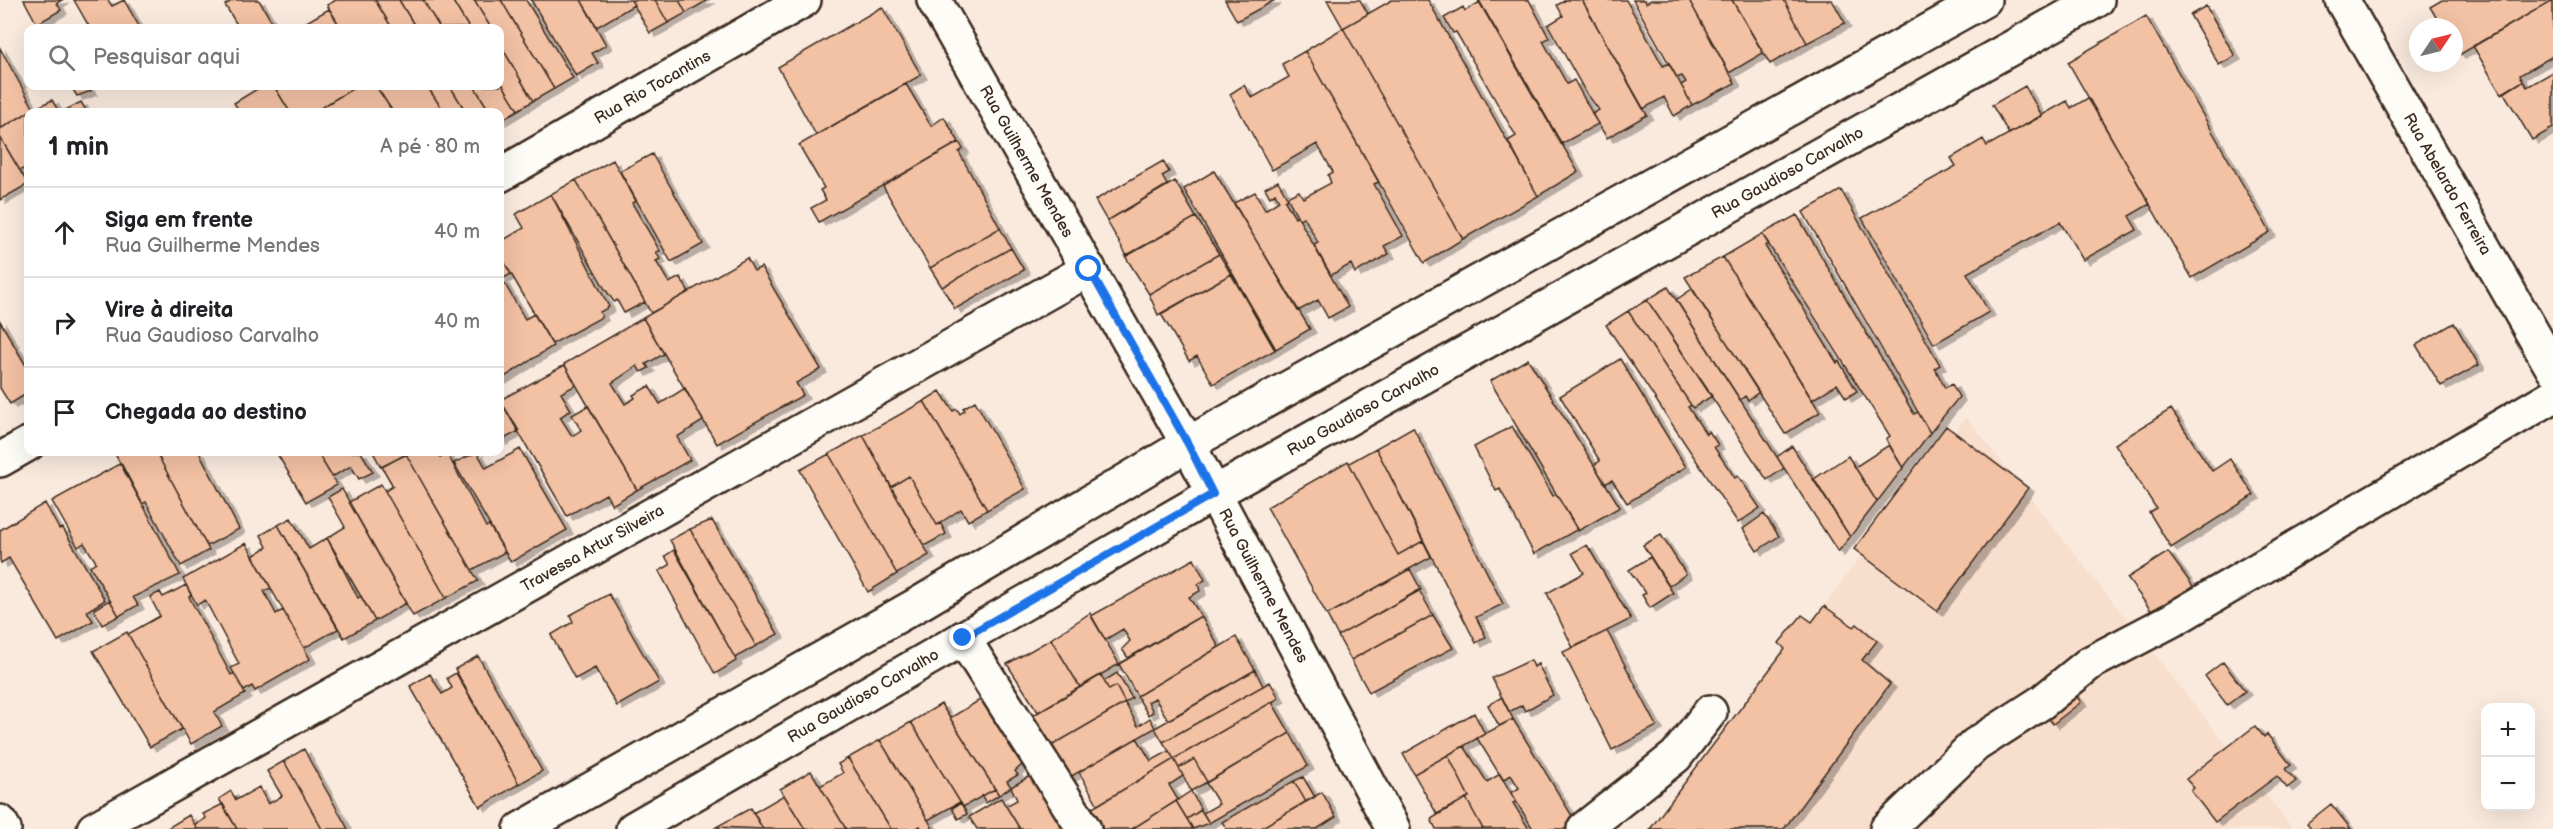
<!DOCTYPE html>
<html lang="pt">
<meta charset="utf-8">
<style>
body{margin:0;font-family:"Balsamiq Sans",sans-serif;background:#f6f6f6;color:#202124}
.controls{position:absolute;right:18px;bottom:18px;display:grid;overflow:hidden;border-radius:12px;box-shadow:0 6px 24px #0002}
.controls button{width:54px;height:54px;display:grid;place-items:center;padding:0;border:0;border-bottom:2px solid #e0e0e0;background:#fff;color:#202124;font:30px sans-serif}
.compass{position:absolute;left:2409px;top:18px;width:54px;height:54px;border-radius:50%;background:#fff;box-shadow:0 6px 24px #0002;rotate:55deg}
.stop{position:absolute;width:18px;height:18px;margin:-14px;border:4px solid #1a73e8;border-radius:50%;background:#fff}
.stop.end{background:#1a73e8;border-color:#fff;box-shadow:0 2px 6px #0008}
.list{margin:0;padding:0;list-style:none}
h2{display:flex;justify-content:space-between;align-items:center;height:78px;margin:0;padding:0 24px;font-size:26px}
h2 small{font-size:20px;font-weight:400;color:#757577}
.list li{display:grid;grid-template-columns:39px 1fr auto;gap:18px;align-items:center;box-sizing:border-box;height:90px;padding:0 24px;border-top:2px solid #e0e0e0}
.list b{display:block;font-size:22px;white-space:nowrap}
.list p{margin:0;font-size:20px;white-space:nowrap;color:#757577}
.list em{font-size:20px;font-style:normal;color:#757577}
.icon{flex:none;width:33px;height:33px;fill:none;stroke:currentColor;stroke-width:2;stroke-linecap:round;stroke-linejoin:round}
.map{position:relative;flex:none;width:2553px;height:829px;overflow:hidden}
.search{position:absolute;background:#fff;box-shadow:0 6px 24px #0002;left:24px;top:24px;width:480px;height:66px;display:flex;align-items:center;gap:15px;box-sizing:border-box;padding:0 21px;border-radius:12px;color:#757577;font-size:22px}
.panel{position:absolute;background:#fff;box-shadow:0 6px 24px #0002;left:24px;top:108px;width:480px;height:348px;border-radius:12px}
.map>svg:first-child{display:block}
.built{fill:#f8decd}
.building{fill:#f3c1a4;stroke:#3b2a1e;stroke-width:1.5;filter:url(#shadow)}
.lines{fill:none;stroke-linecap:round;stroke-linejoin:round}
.minor-casing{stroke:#3b2a1e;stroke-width:38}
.minor{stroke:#fdfcf7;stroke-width:33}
.route{stroke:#1a73e8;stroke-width:8}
.labels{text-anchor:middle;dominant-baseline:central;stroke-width:6;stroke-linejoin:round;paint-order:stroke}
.street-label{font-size:16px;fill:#3b2a1e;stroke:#fdfcf7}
</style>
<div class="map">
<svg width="2553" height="829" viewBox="0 0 2553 829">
<defs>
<filter id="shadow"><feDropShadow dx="6" dy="4" stdDeviation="0" flood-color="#0004"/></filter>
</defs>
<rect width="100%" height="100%" fill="#faeade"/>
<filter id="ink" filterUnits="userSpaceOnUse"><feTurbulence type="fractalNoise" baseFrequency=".0167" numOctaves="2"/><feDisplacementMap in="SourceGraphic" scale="12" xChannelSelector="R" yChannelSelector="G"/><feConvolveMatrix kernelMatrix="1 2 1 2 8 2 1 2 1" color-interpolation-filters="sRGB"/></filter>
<g filter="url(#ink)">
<!-- built -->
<path class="built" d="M1966 417 2293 829H1655Z"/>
<!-- building -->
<path class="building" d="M24 0H62L57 3 61 10 37 24Z
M74 0H108L112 6 124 0 140 28H90Z
M233 0H259L273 24V28H239L225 5Z
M336 0H375L392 28H341L327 5Z
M375 0H399L416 28H392Z
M399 0H423L440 28H416Z
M423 0H452L469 28H440Z
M452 0H474L491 28H469Z
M474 0H501L554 89 533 101 500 44V28H491Z
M501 0H526L573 78 554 89Z
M531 0H581L606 45 592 53 598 63 576 76Z
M581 0H631L634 5 597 27Z
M631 0H655L668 23 650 33Z
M655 0H679L686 13 668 23Z
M679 0H708L686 13Z
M1225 0H1275L1237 21Z
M1327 0H1360L1368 14 1343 28Z
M1392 0H1428L1538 196 1463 239 1343 28Z
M1478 0H1529L1549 38 1543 41 1567 84 1574 80 1598 124 1561 144Z
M1566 0H1582L1647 115 1607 138 1592 114 1599 110 1585 91 1548 25 1563 16 1557 5Z
M1582 0H1626L1663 66 1669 63 1692 105 1674 116 1664 97 1643 109Z
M1633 0H1645L1646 3 1651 0H1689L1735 83 1692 105 1681 85 1686 82 1682 76 1677 78Z
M1689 0H1732L1763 53 1729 73Z
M1732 0H1784L1807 43 1770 64Z
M1784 0H1832L1845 23 1807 43Z
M2442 0H2553L2459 55 2454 48V27H2442L2430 7Z
M2553 0V56L2520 75 2523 81 2501 94 2473 46Z
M1480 2 1578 172 1538 196 1508 141 1516 136 1456 32 1453 33 1444 18 1463 7 1465 11Z
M2206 6 2235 56 2219 65 2190 15Z
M882 7 921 75 816 135 778 67Z
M329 9 341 28H296Z
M2146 16 2270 232 2192 278 2068 62Z
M1343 28 1463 239 1424 263 1305 51Z
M500 44 533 101 518 110 500 80Z
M0 48 34 109 0 129Z
M1305 51 1379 182 1374 184 1403 236 1384 246 1389 254 1355 273 1351 264 1331 275 1314 245 1318 243 1304 217 1299 219 1287 197 1299 191 1303 198 1331 183 1328 175 1333 172 1317 144 1272 170 1230 94 1244 85 1252 98 1289 77 1282 64Z
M2553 72V128L2532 140 2504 93 2523 81 2527 87Z
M500 80 518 110 500 121V112H490L474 86H500Z
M906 84 931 126 944 117 959 142 819 222 811 208 826 200 820 190 824 188 799 145Z
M77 86H87L91 91 77 96 72 88Z
M262 86H274L290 112H240L234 103Z
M274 86H357L314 112H290Z
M357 86H376L393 112H314Z
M376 86H427L444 112H393Z
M427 86H450L466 112H444Z
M450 86H474L490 112H466Z
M2025 86 2042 116 2009 134 1992 105Z
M2088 98 2150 204 2129 216 2137 230 2083 260 2060 222 1967 273 1989 312 1934 344 1862 218 1956 166 1951 158 1983 139 1987 146 2067 101 2071 108Z
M52 100 59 112H36L34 109Z
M81 102 87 112H62Z
M34 109 36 112H28V166L20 171 0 137V129Z
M0 137 28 184 0 200Z
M959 142 963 149 959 152 1000 228 930 268 883 186Z
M652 154 703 244 671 262 620 171Z
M613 160 636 201 632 203 660 251 656 252 660 259 656 261 669 283 680 277 689 292 651 313 576 180Z
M1163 161 1169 172 1162 176 1167 185 1107 221 1095 200Z
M1214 171 1310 329 1276 349 1184 189Z
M576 180 645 302 624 313 617 300 614 302 605 289 551 194Z
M1175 181 1196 217 1127 256 1107 221Z
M1278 181 1288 199 1285 201 1295 218 1297 216 1299 219 1348 307 1328 318 1318 300 1298 311 1234 203 1255 192 1265 210 1279 201 1275 193 1270 197 1265 188Z
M1841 190 1940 365 1935 368 1945 388 1952 384 1959 397 1930 433 1803 212Z
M551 194 609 307 600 312 602 317 552 344 500 255V242L524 228 516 214Z
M1797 215 1914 414 1918 412 1930 433 1903 468 1886 439 1890 436 1762 234Z
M1196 217 1219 254 1149 294 1125 256Z
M1000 228 1011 248 942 287 930 268Z
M1762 234 1769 244 1765 246 1837 363 1839 361 1857 391 1846 398 1837 384 1812 400 1723 257Z
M1011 248 1024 270 955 309 942 287Z
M1219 254 1231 274 1158 315 1149 294Z
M500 255 511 274 502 279 525 319 534 314 553 346 500 380Z
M1723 257 1820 412 1785 434 1685 277Z
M747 258 754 271 761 267 821 369 796 383 803 395 717 444 643 318Z
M1231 274 1275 350 1213 384 1197 356 1189 361 1161 314Z
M1668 287 1784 468 1767 480 1647 300Z
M1692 289 1759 392 1748 400 1745 396 1740 400 1676 300Z
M1647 300 1712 396 1693 408 1628 311Z
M1628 311 1691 405 1688 407 1706 434 1709 431 1718 445 1714 447 1735 478 1738 476 1760 508 1738 523 1606 325Z
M643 318 664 354 646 364 649 368 641 372 637 366 612 383 625 404 635 398 633 395 649 386 660 404 685 388 703 421 677 437 690 460 637 490 564 364Z
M0 321 28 369V393L10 404 0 388Z
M2454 323 2479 365 2441 386 2416 345Z
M1528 359 1620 507 1578 531 1490 381Z
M1620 359 1686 467 1627 503 1612 480 1605 484 1594 465 1600 461 1560 396Z
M565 365 576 385 561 393 571 410 560 417 572 436 581 430 572 415 588 406 637 490 612 505 606 494 567 516 500 400Z
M940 391 953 411 957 409 960 414 965 410 963 408 975 401 1025 489 987 510 924 401Z
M500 400 519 431 500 441Z
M924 401 987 510 968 521 961 509 937 525 909 476 891 487 863 435Z
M2171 409 2212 471 2230 459 2254 495 2171 548 2149 512 2156 508 2115 444Z
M1512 426 1553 496 1556 494 1578 529 1534 554 1500 489 1496 491 1474 447Z
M1946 426 2028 488 1937 611 1854 549Z
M1413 427 1503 604 1476 617 1486 637 1476 643 1376 448Z
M863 435 929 555 897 574 829 454Z
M1889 445 1903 468 1877 502 1855 467Z
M1792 446 1850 537 1838 552 1777 457Z
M1376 448 1423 541 1398 555 1349 463Z
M520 449 567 530 511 562 454 463 477 452 486 468Z
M114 452H156L209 550 181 566 146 502 142 504Z
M156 452H199L239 529 207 546Z
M276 452H317L337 485 306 502Z
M317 452H361L373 472 359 479 351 466 332 477Z
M373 452H411L381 467Z
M411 452H436L440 457 447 453 486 527 489 525 505 552 472 570 406 454Z
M406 454 478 581 446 598 385 491 393 486 382 467Z
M829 454 897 574 868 592 800 470Z
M1848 456 1877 502 1850 537 1814 479Z
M1348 461 1398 555 1423 541 1431 557 1327 615 1267 507Z
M121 463 180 575 133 597 138 605 119 616 90 566 96 562 84 543 78 547 52 501Z
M909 476 937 525 941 524 946 534 924 546 891 487Z
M381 484 446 598 413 616 349 502Z
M342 489 406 603 375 621 327 538 345 527 328 497Z
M45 503 59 529 63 528 105 600 87 611 93 621 58 641 9 558 1 563 0 560V530Z
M1764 514 1779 536 1757 551 1743 529Z
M291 518 309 549 327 538 358 598 361 596 375 621 344 638 278 525Z
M712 520 778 634 756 646 690 529Z
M278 525 338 629 304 648 253 556 267 547 261 535Z
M690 529 756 646 735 658 670 540Z
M1661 535 1686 574 1669 586 1643 545Z
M246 543 271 588 264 591 276 614 283 610 310 659 255 691 252 686 244 691 231 668 239 664 205 600 197 605 183 579Z
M1587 545 1631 619 1573 648 1547 593 1584 573 1572 553Z
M674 550 735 658 736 661 715 674 659 571 670 565 665 556Z
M2168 552 2195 589 2155 616 2127 578Z
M1650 557 1673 593 1650 608 1642 595 1646 593 1629 570Z
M1194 559 1205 580 1198 584 1200 591 1189 597 1201 616 1128 658 1122 649 1130 641 1123 629 1105 640 1091 616Z
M1410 569 1421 590 1338 636 1327 615Z
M186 585 191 595 189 597 231 675 234 673 245 694 214 712 222 726 191 744 128 634 160 616 150 597 160 592 163 597Z
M1419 590 1433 615 1351 660 1338 636Z
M609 594 659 682 617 706 595 668 575 679 551 635 573 622 570 615Z
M110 600 119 616 102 625 94 609Z
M1824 606 1854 627 1857 624 1877 641 1862 660 1890 684 1784 829H1650L1785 649 1779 643 1802 615 1812 622Z
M1090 613 1119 664 1080 687 1051 639Z
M1433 615 1453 648 1369 692 1351 660Z
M1201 616 1219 647 1137 696 1119 664Z
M1607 631 1657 726 1612 750 1563 652Z
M127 632 182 729 150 747 93 651Z
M1236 637 1255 670 1168 720 1155 698 1148 702 1153 712 1148 715 1137 696Z
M1051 639 1080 687 1038 712 1007 664Z
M478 656 542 771 519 784 455 669Z
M1531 660 1534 667 1538 664 1553 695 1525 711 1522 705 1509 712 1492 678Z
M2223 662 2245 691 2227 705 2205 676Z
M1255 670 1263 686 1163 742 1155 728Z
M456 673 519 784 480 807 410 686 430 674 442 694 452 688 447 678Z
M1117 673 1132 698 1125 703 1116 686 1109 690 1104 681Z
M1101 675 1109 690 1116 686 1125 703 1051 746 1032 716Z
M1270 682 1279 698 1174 759 1163 742Z
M2068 686 2081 702 2053 724 2041 709Z
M1502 697 1513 719 1499 726 1488 705Z
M983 698 1023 764 1015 771 1018 775 1007 781 1011 787 999 795 950 718Z
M1272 702 1290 733 1207 782 1194 759 1179 768 1174 759Z
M1125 703 1138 726 1150 718 1155 728 1070 777 1051 746Z
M941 704 995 789 963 807 911 722Z
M1474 713 1485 734 1414 774 1403 754Z
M1513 719 1577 824 1570 829H1533L1511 793 1519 788 1511 775 1503 780 1477 738Z
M911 722 960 802 928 820 880 740Z
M2255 726 2264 737 2267 734 2291 765 2285 769 2296 781 2287 788 2277 776 2215 822 2191 791 2194 788 2186 779Z
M1290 733 1308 766 1209 823 1203 813 1219 804 1206 783Z
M1137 738 1151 761 1169 751 1174 759 1098 805 1079 772Z
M880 740 928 820 933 829H922L920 826 915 829H891L848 758Z
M1464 746 1487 782 1500 774 1516 802 1513 803 1529 829H1483L1466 798 1469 797 1448 755Z
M304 749 310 761 348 829H322L284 761Z
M1448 755 1469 797 1437 814 1414 774Z
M848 758 891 829H846L820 786 843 773 838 764Z
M1174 759 1183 776 1169 785 1178 800 1132 829H1101L1089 810Z
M1194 759 1207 782 1191 791 1179 768Z
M284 761 322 829H237L219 799 231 791 236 800 259 787 268 804 282 796 267 771Z
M811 771 820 786 846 829H805L780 789Z
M1030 776 1063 829H1020L1006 806 1017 800 1011 787Z
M1303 777 1315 797 1306 802 1294 781Z
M1294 781 1306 802 1259 829H1227L1222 822Z
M995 789 999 795 986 803 982 796Z
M1191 791 1201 810 1187 819 1176 801Z
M1322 792 1336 817 1317 829H1259Z
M784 795 805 829H763L753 813Z
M1001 798 1020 829H977L969 817Z
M1466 798 1483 829H1436L1431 819Z
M1176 801 1193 829H1132Z
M961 803 967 814 958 819 952 808Z
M223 804 237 829H197L195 825 206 818 203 814Z
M2331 804 2351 829H2312L2307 823Z
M751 808 763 829 716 827Z
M1201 810 1209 823 1193 829 1187 819Z
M189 815 197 829H166Z"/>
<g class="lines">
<!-- minor casing -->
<g class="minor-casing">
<g id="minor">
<path id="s1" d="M934 0 1188 444 1393 829"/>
<path id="s2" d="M2342 0 2553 369"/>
<path id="s3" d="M500 175 804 0"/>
<path d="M0 460 28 444"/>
<path d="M963 638 1084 829"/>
<path d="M0 822 4 829"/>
<path id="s4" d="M94 829 1089 269"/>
<path d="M521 829 922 602 1188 444 1984 0"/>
<path id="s5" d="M633 829 1213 494 2097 0"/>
<path d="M1584 829 1676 756 1710 712"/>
<path d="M1887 829 1975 745 2042 702 2090 663 2174 619 2553 396"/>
</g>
</g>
<!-- minor -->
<use href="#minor" class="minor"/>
</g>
</g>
<g class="lines" filter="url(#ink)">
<!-- route -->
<path class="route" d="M963 638 1213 494 1188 444 1089 269"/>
</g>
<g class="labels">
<!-- street labels -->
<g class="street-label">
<text stroke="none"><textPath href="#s3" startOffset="176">Rua Rio Tocantins</textPath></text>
<text stroke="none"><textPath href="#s1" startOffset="186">Rua Guilherme Mendes</textPath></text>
<text stroke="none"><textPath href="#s5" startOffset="1328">Rua Gaudioso Carvalho</textPath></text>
<text stroke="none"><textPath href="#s2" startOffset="212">Rua Abelardo Ferreira</textPath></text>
<text stroke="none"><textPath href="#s5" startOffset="842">Rua Gaudioso Carvalho</textPath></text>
<text stroke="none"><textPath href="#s4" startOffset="572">Travessa Artur Silveira</textPath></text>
<text stroke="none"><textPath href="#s1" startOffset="672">Rua Guilherme Mendes</textPath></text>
<text stroke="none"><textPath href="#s5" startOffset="266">Rua Gaudioso Carvalho</textPath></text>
</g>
</g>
</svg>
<div class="controls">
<button>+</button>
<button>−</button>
</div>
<svg class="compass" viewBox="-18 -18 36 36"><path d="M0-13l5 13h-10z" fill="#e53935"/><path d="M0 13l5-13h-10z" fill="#757577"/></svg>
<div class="stop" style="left:1089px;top:269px"></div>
<div class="stop end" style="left:963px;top:638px"></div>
<div class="search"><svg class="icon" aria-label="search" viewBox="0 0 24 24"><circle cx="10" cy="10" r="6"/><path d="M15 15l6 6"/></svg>Pesquisar aqui</div>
<section class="panel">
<h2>1 min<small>A pé · 80 m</small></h2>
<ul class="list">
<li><svg class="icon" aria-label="ahead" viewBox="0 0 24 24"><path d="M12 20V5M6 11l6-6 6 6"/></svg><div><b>Siga em frente</b><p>Rua Guilherme Mendes</p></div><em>40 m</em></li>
<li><svg class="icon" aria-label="right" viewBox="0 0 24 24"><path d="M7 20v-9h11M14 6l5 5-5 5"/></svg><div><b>Vire à direita</b><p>Rua Gaudioso Carvalho</p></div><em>40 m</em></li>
<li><svg class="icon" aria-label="arrive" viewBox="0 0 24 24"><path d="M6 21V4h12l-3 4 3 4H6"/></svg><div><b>Chegada ao destino</b></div></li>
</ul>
</section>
</div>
